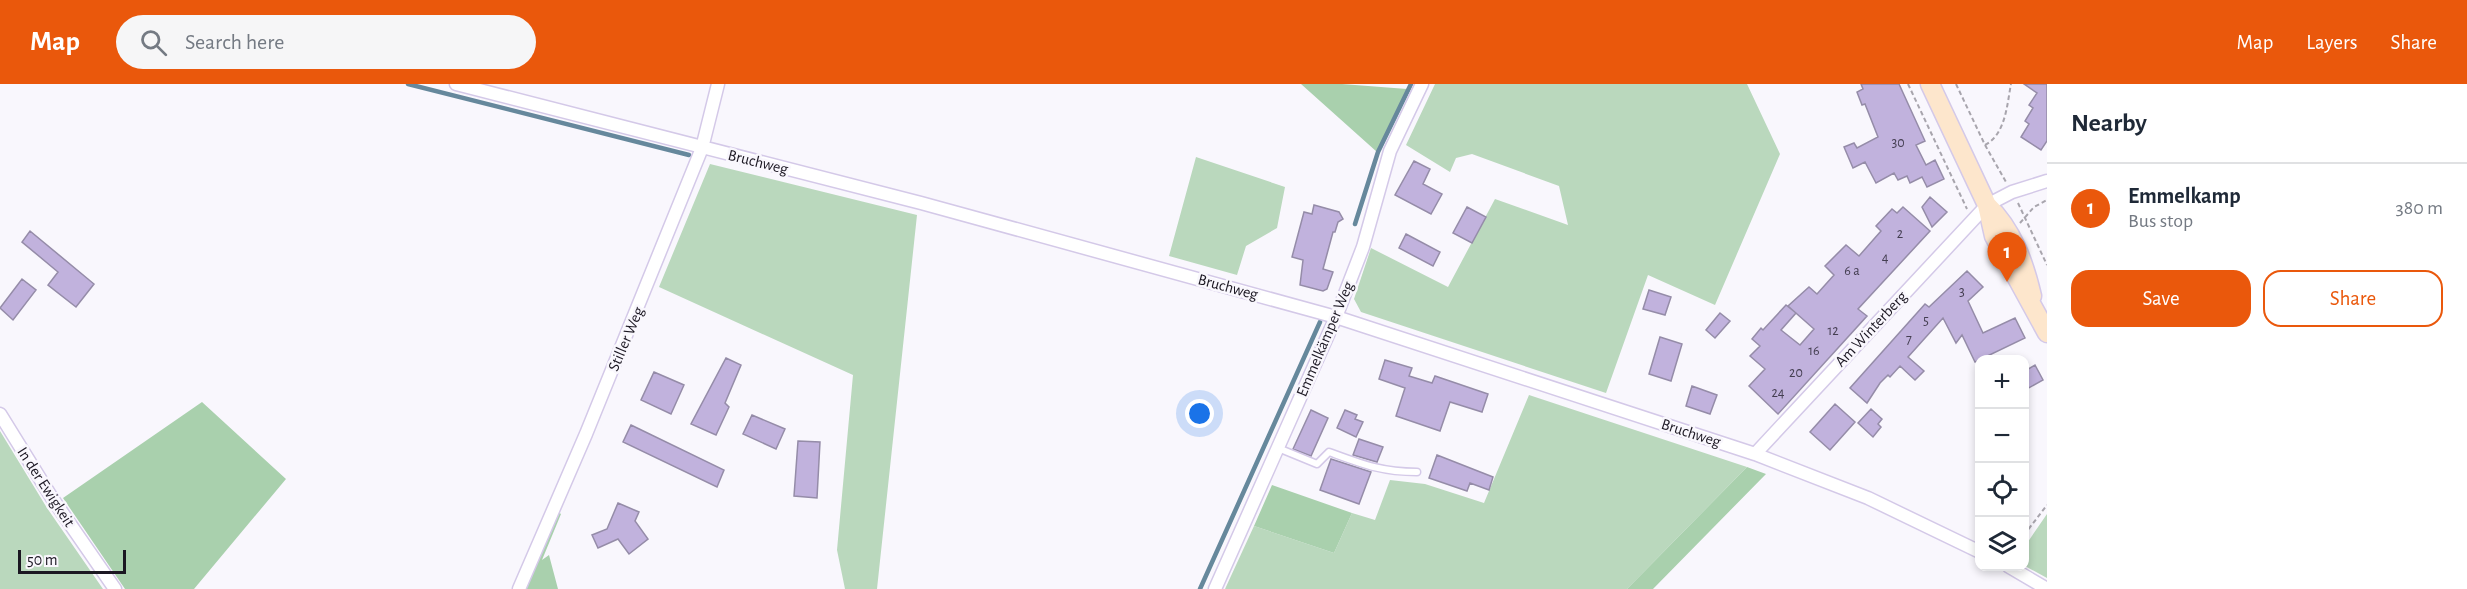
<!DOCTYPE html>
<meta charset="utf-8">
<style>
body{margin:0;font-family:"Alegreya Sans",sans-serif;background:#f6f6f7;color:#1f2937}
.controls{position:absolute;right:18px;bottom:18px;display:grid;overflow:hidden;border-radius:12px;box-shadow:0 3px 9px #0003}
.controls button{width:54px;height:54px;display:grid;place-items:center;padding:0;border:0;border-bottom:2px solid #e0e1e3;background:#fff;color:#1f2937;font:30px sans-serif}
.scale{position:absolute;left:18px;bottom:15px;width:108px;box-sizing:border-box;padding-left:6px;border:3px solid #1b1722;border-top:0;font-size:16px;line-height:21px;white-space:nowrap;color:#1b1722;-webkit-text-stroke:4px #f9f7fd;paint-order:stroke}
.you{position:absolute;left:1200px;top:330px;width:21px;height:21px;margin:-15px;border:4px solid #fff;border-radius:50%;background:#1a73e8;box-shadow:0 0 0 9px #1a73e833}
.badge{display:grid;place-items:center;width:39px;height:39px;border-radius:50%;background:#ea580c;color:#fff;font-size:20px;font-weight:700}
.pin{position:absolute;translate:-50% -50px;filter:drop-shadow(0 2px 3px #0008)}
.pin::after{content:'';position:absolute;top:32px;width:21px;height:18px;background:inherit;clip-path:polygon(0 0,100% 0,50% 100%)}
.list{margin:0;padding:0;list-style:none}
h2{display:flex;justify-content:space-between;align-items:center;height:78px;margin:0;padding:0 24px;font-size:26px}
h2 small{font-size:20px;font-weight:400;color:#747a83}
.list li{display:grid;grid-template-columns:39px 1fr auto;gap:18px;align-items:center;box-sizing:border-box;height:90px;padding:0 24px;border-top:2px solid #e0e1e3}
.list b{display:block;font-size:22px;white-space:nowrap}
.list p{margin:0;font-size:20px;white-space:nowrap;color:#747a83}
.list em{font-size:20px;font-style:normal;color:#747a83}
.actions{display:flex;gap:12px;padding:18px 24px}
.actions a{flex:1;padding:14px 0;border:2px solid #ea580c;border-radius:18px;text-align:center;font-size:21px;color:#ea580c}
.actions .main{background:#ea580c;color:#fff}
.icon{flex:none;width:33px;height:33px;fill:none;stroke:currentColor;stroke-width:2;stroke-linecap:round;stroke-linejoin:round}
.map{position:relative;flex:none;width:2047px;height:505px;overflow:hidden}
header{display:flex;align-items:center;gap:36px;box-sizing:border-box;height:84px;padding:0 30px;background:#ea580c;color:#fff}
header strong{font-size:28px}
nav{display:flex;gap:33px;margin-inline-start:auto;font-size:21px}
.search{width:420px;height:54px;background:#f6f6f7;display:flex;align-items:center;gap:15px;box-sizing:border-box;padding:0 21px;border-radius:33px;color:#747a83;font-size:22px}
main{display:flex}
aside{flex:1;background:#fff}
.map>svg:first-child{display:block}
.green{fill:#bad8bd}
.forest{fill:#a9d0ad}
.lines{fill:none;stroke-linecap:round;stroke-linejoin:round}
.stream{stroke:#66889c;stroke-width:4.5}
.building{fill:#c1b2dd;stroke:#958ca8;stroke-width:1.5}
.service-casing{stroke:#d4c9e8;stroke-width:9}
.minor-casing{stroke:#d4c9e8;stroke-width:15}
.secondary-casing{stroke:#d4c9e8;stroke-width:21}
.path{stroke:#a8a5ad;stroke-width:2;stroke-dasharray:4.5 3;stroke-linecap:butt}
.service{stroke:#fff;stroke-width:6}
.minor{stroke:#fff;stroke-width:12}
.secondary{stroke:#fde6cc;stroke-width:18}
.labels{text-anchor:middle;dominant-baseline:central;stroke-width:5;stroke-linejoin:round;paint-order:stroke}
.number-label{font-size:14px;fill:#443e51}
.street-label{font-size:16px;fill:#1b1722;stroke:#f9f7fd}
</style>
<header>
<strong>Map</strong>
<div class="search"><svg class="icon" aria-label="search" viewBox="0 0 24 24"><circle cx="10" cy="10" r="6"/><path d="M15 15l6 6"/></svg>Search here</div>
<nav><a>Map</a><a>Layers</a><a>Share</a></nav>
</header>
<main>
<div class="map">
<svg width="2047" height="505" viewBox="0 0 2047 505">
<rect width="100%" height="100%" fill="#f9f7fd"/>
<!-- green -->
<path class="green" d="M1435 0H1747L1780 70 1715 221 1648 191 1606 309 1361 228 1354 215 1371 164 1448 203 1495 115 1568 141 1559 102 1472 70 1456 74 1450 88 1406 61Z
M1196 73 1285 103 1277 144 1246 162 1237 191 1169 172Z
M710 80 917 131 877 505H845L837 466 853 291 659 203Z
M1529 311 1747 383 1627 505H1225L1254 442 1334 469 1352 429 1375 436 1390 396 1425 400 1484 419Z
M0 347 47 424 103 505H0Z
M2047 430V494L2025 482V462Z"/>
<!-- forest -->
<path class="forest" d="M1301 0H1342L1407 5 1377 68Z
M202 318 286 395 194 505H125L63 414Z
M1747 383 1766 390 1653 505H1627Z
M1272 401 1352 429 1334 469 1254 442Z
M558 428 561 430 542 476 549 471 558 505H522Z"/>
<g class="lines">
<!-- stream -->
<path class="stream" d="M408 0 689 71
M1355 140 1378 68 1411 0
M1200 505 1320 238"/>
</g>
<!-- building -->
<path class="building" d="M1861 0H1899L1925 57 1916 61 1926 81 1935 76 1944 95 1927 103 1922 93 1910 99 1907 92 1898 96 1894 89 1876 99 1865 78 1853 84 1844 63 1854 59 1857 64 1878 53 1865 20 1862 21 1857 8 1863 5Z
M2024 0H2047V57L2041 66 2021 53 2029 40 2025 37 2033 24 2029 21 2037 9Z
M1414 77 1430 85 1423 100 1442 110 1431 130 1395 111Z
M1930 113 1947 128 1932 143 1922 123Z
M1314 121 1339 128 1343 135 1338 138 1335 148H1333L1323 185 1333 188 1327 205 1323 207 1300 201 1303 176 1292 173 1304 128 1312 130Z
M1467 123 1486 133 1472 159 1453 149Z
M1903 123 1930 147 1858 225 1867 232 1778 330 1749 302 1765 285 1750 272 1760 262 1752 255 1761 244 1763 246 1786 221 1796 229 1781 246 1800 261 1814 245 1788 222 1809 203 1817 210 1834 191 1825 182 1846 161 1859 172 1881 147 1876 142 1892 125 1897 129Z
M30 147 94 200 76 223 48 201 58 188 22 158Z
M1406 150 1440 168 1433 182 1399 164Z
M1967 187 1983 203 1968 217 1983 249 2015 234 2025 254 1975 278 1962 251 1956 259 1943 234 1908 273 1924 287 1915 296 1900 282 1890 293 1888 291 1880 299 1867 319 1850 304 1925 220 1929 223Z
M22 195 36 206 13 236 0 224Z
M1649 206 1671 213 1665 231 1643 225Z
M1720 229 1730 237 1715 254 1706 246Z
M1660 253 1682 260 1671 297 1649 290Z
M726 274 741 281 725 319 729 323 716 351 691 340Z
M1385 276 1412 284 1409 292 1432 299 1435 292 1488 310 1482 328 1450 318 1440 347 1396 332 1405 304 1379 295Z
M2035 281 2043 296 2025 306V287Z
M654 288 684 301 671 330 641 316Z
M1692 302 1717 311 1710 330 1686 322Z
M1835 320 1855 338 1830 366 1810 348Z
M1871 325 1882 335 1878 340 1881 343 1873 353 1858 339Z
M1311 326 1328 334 1311 372 1293 365Z
M1345 326 1357 331 1355 335 1363 338 1356 353 1337 344Z
M752 331 785 345 776 365 743 350Z
M631 341 724 386 717 403 623 358Z
M1359 355 1383 363 1377 378 1353 371Z
M798 357 820 358 817 414 794 412Z
M1437 371 1493 393 1489 406 1470 399 1467 407 1429 394Z
M1331 375 1371 388 1359 420 1320 406Z
M618 419 639 428 635 437 648 455 629 470 618 455 598 464 592 451 607 445Z"/>
<g class="lines">
<!-- service casing -->
<g class="service-casing">
<path id="service" d="M1278 364 1317 380 1329 368C1362 380 1381 388 1417 388"/>
</g>
<!-- minor casing -->
<g class="minor-casing">
<path id="minor" d="M456 0 921 119 1336 233 1755 370 1868 414 1980 468
M0 330 52 414 115 505
M1755 370 1987 121 2012 108 2047 97
M2008 482 2047 505
M519 505 586 350 702 64 718 0
M1215 505 1336 233 1363 163 1390 67 1422 0"/>
</g>
<!-- secondary casing -->
<g class="secondary-casing">
<path id="secondary" d="M1930 0 1987 121 1994 152 2047 249
M1987 121C2012 145 2024 178 2032 212"/>
</g>
<!-- path -->
<path class="path" d="M1908 0 1967 125
M1956 0 1985 61 2006 98
M1985 61C2006 50 2007 20 2011 0
M2018 119 2047 181
M2020 139 2034 123 2047 116
M2024 451 2047 421"/>
<!-- service -->
<use href="#service" class="service"/>
<!-- minor -->
<use href="#minor" class="minor"/>
<!-- secondary -->
<use href="#secondary" class="secondary"/>
</g>
<g class="labels">
<!-- number labels -->
<g class="number-label">
<text x="1898" y="59">30</text>
<text x="1900" y="150">2</text>
<text x="1885" y="174">4</text>
<text x="1852" y="187">6 a</text>
<text x="1962" y="208">3</text>
<text x="1926" y="237">5</text>
<text x="1833" y="247">12</text>
<text x="1909" y="255">7</text>
<text x="1814" y="267">16</text>
<text x="1796" y="289">20</text>
<text x="1778" y="309">24</text>
</g>
<!-- street labels -->
<g class="street-label">
<text transform="translate(758 78) rotate(14)">Bruchweg</text>
<text transform="translate(1228 203) rotate(15)">Bruchweg</text>
<text transform="translate(1871 245) rotate(-47)">Am Winterberg</text>
<text transform="translate(626 255) rotate(-67)">Stiller Weg</text>
<text transform="translate(1325 255) rotate(-67)">Emmelkämper Weg</text>
<text transform="translate(1691 349) rotate(18)">Bruchweg</text>
<text transform="translate(46 403) rotate(57)">In der Ewigkeit</text>
</g>
</g>
</svg>
<div class="controls">
<button>+</button>
<button>−</button>
<button><svg class="icon" aria-label="locate" viewBox="0 0 24 24"><circle cx="12" cy="12" r="6"/><path d="M12 2v4M12 18v4M2 12h4M18 12h4"/></svg></button>
<button><svg class="icon" aria-label="layers" viewBox="0 0 24 24"><path d="M12 4l9 5-9 5-9-5zM3 14l9 5 9-5"/></svg></button>
</div>
<div class="scale">50 m</div>
<div class="you"></div>
<div class="pin badge" style="left:2007px;top:198px">1</div>
</div>
<aside>
<h2>Nearby<small></small></h2>
<ul class="list">
<li><span class="badge">1</span><div><b>Emmelkamp</b><p>Bus stop</p></div><em>380 m</em></li>
</ul>
<div class="actions"><a class="main">Save</a><a>Share</a></div>
</aside>
</main>
